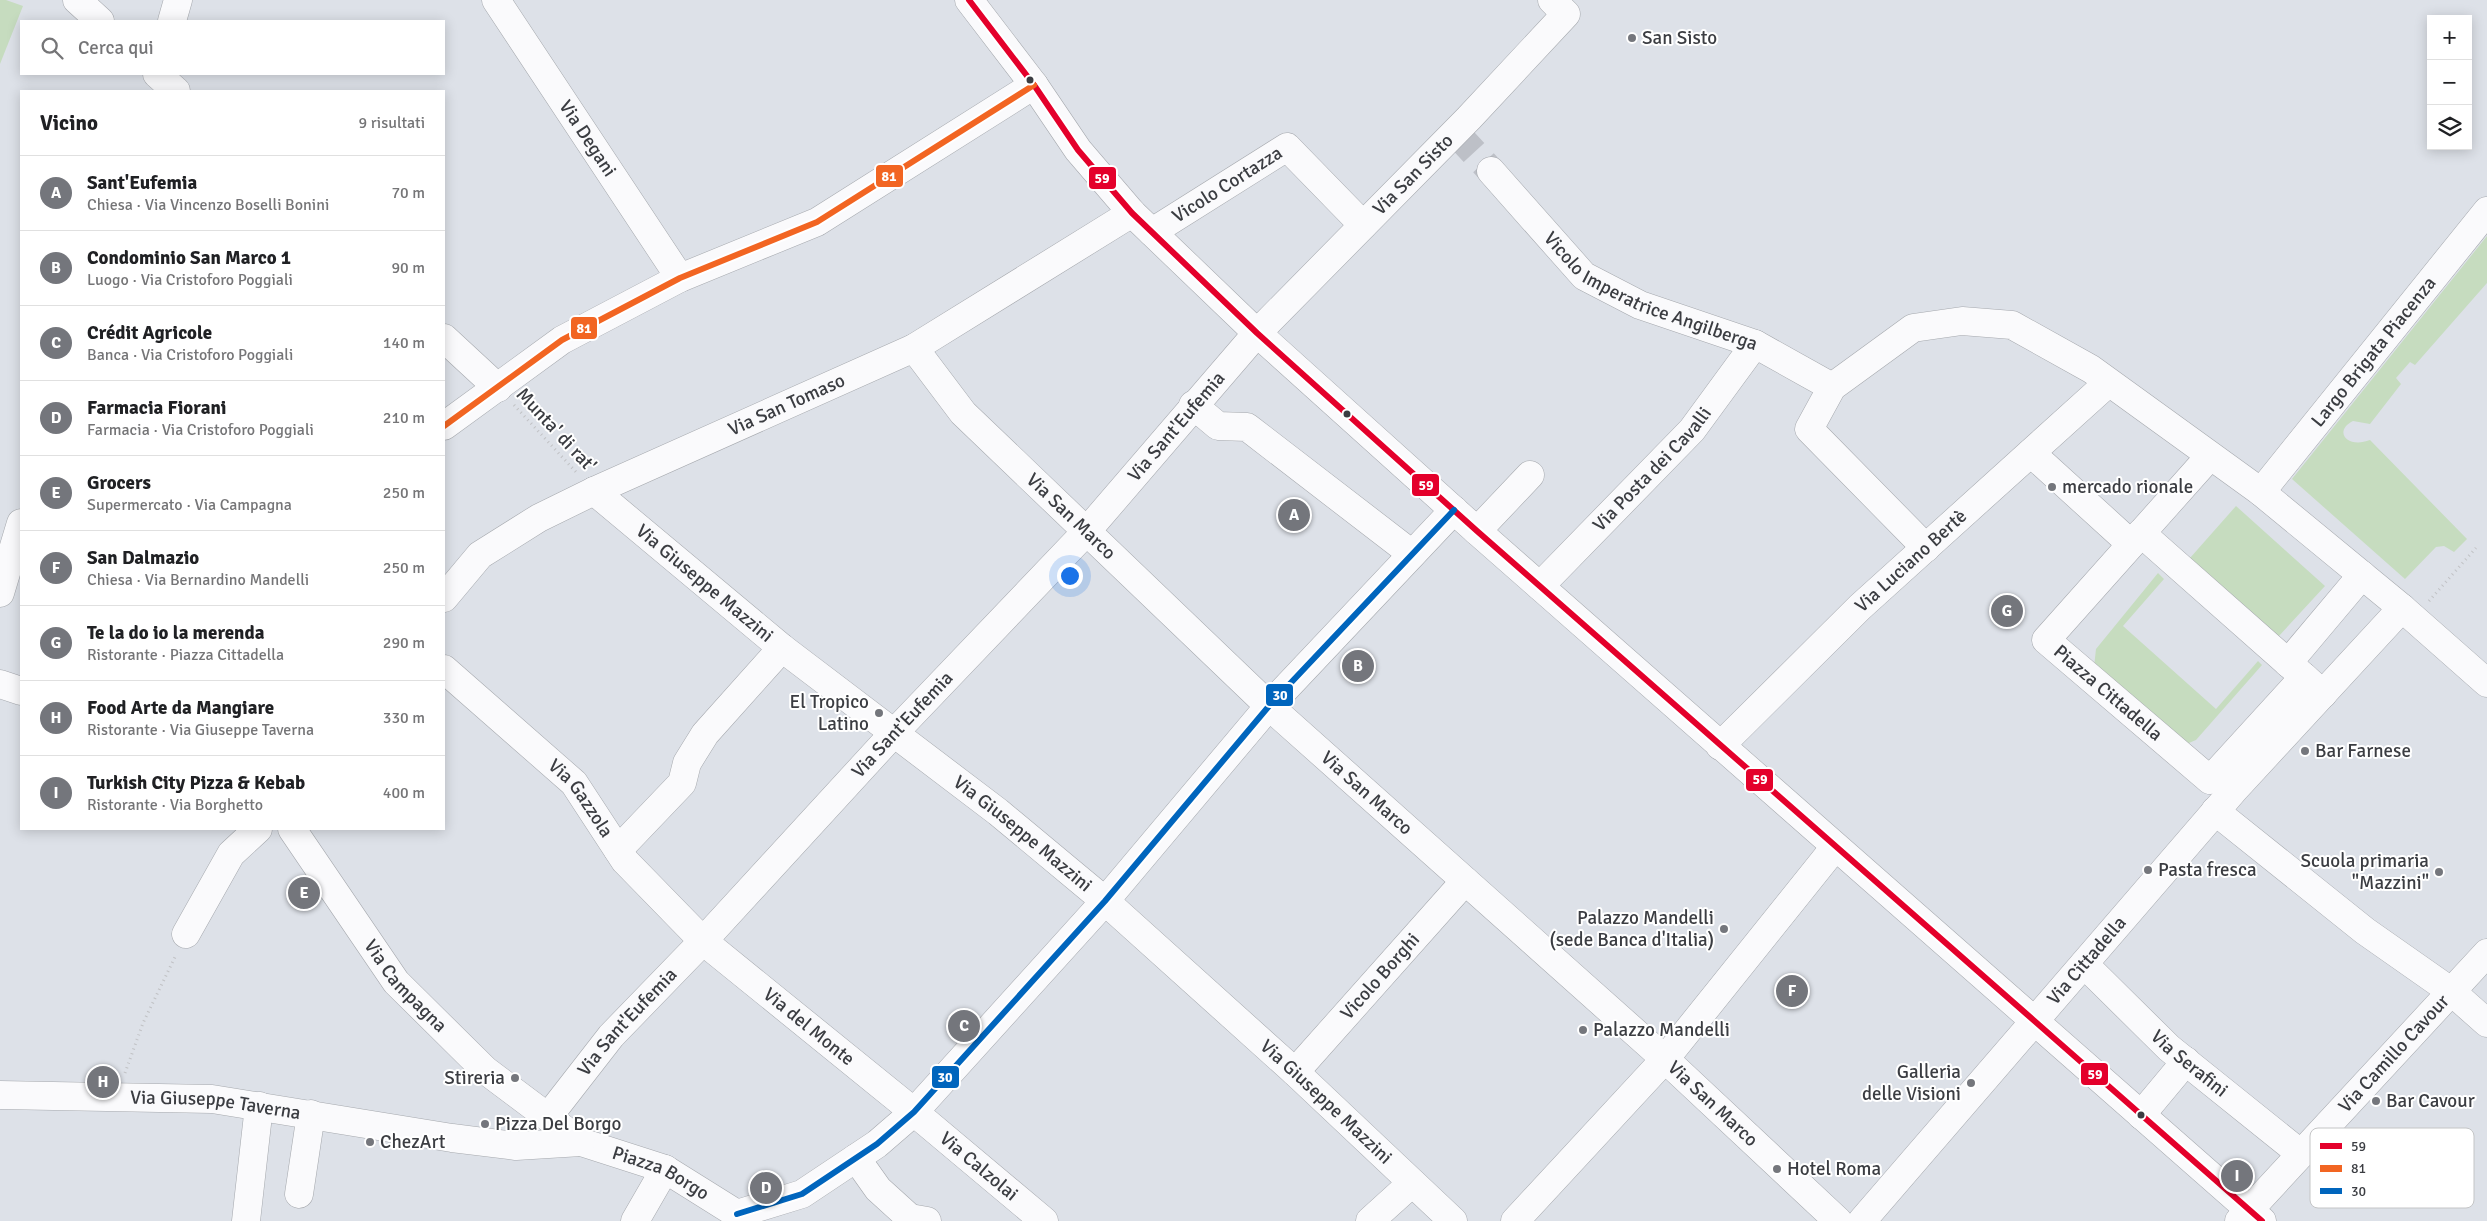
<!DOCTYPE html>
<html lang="it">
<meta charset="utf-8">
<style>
body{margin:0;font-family:Signika,sans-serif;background:#f6f6f6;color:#202124}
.controls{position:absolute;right:15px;top:15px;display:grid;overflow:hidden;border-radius:0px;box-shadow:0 2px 12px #0003}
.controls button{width:45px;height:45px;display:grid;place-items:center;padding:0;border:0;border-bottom:1px solid #e0e0e0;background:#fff;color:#202124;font:25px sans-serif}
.you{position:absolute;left:1069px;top:575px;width:18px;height:18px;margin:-12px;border:4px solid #fff;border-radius:50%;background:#1a73e8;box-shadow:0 0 0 8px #1a73e833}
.badge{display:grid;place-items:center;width:32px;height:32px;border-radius:50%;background:#74767c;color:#fff;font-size:16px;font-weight:700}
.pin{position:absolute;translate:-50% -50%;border:2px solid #fff;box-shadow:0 1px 5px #0006}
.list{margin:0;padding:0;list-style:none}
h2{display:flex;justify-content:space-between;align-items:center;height:65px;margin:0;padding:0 20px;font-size:21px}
h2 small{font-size:16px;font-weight:400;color:#757577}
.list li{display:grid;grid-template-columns:32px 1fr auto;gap:15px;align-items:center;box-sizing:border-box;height:75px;padding:0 20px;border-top:1px solid #e0e0e0}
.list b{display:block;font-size:19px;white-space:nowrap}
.list p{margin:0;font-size:16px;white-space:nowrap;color:#757577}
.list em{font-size:16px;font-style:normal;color:#757577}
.icon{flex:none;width:28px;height:28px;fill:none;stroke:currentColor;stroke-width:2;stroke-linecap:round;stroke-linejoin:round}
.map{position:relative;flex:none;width:2487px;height:1221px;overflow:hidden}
.search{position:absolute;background:#fff;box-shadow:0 2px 12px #0003;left:20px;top:20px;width:425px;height:55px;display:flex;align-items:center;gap:12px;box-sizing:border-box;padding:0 18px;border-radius:0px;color:#757577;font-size:19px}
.panel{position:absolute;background:#fff;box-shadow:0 2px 12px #0003;left:20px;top:90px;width:425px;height:740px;border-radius:0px}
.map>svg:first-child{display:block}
.green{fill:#c6dcbf}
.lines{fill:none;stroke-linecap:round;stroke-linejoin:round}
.minor-tunnel{stroke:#bdc0c7;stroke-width:28;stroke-dasharray:28 14;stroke-linecap:butt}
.minor-casing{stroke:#a5a8ad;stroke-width:29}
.path{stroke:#c1c2c5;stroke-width:3;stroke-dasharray:1 4;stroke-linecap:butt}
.minor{stroke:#fafafc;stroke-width:28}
.bus-1-casing{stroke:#fff;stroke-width:10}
.bus-2-casing{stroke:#fff;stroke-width:10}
.bus-3-casing{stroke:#fff;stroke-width:10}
.bus-1{stroke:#e4002b;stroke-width:6}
.bus-2{stroke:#f26522;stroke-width:6}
.bus-3{stroke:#0065bd;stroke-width:6}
.poi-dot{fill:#74767c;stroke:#fff;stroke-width:2}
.bus-dot{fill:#3b3d42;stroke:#fff;stroke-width:2}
.labels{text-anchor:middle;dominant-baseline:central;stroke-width:4;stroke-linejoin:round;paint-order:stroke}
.poi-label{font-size:19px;fill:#3b3d42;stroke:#fff;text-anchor:start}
.street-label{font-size:19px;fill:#3b3d42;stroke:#fff}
.key{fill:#fff;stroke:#c4c5c6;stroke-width:1}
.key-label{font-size:14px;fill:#3b3d42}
.line-badge{stroke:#fff;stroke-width:2}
.badge-label{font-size:14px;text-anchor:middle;font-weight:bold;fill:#fff}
</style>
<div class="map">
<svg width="2487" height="1221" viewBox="0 0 2487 1221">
<rect width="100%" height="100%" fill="#dde1e8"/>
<!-- green -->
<path class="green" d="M0 0H6L23 6 0 64Z
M2487 236V283L2415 365 2410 362 2396 378 2401 384 2370 424 2353 421C2333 431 2347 449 2370 440L2467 539 2454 552 2444 546 2436 547 2405 579 2292 479Z
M2236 506 2325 586 2278 637 2190 558Z
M2158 573 2164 579 2123 626 2216 709 2258 661 2262 665 2196 740 2184 745 2094 667 2096 649Z"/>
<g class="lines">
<!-- minor-tunnel -->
<path class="minor-tunnel" d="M1455 132 1491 171"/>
<!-- minor casing -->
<g class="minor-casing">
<g id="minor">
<path d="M77 0 100 21"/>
<path id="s1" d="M496 0 680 278"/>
<path d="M969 0 1034 85 1078 150 1132 213 1257 333 1477 531 2262 1221"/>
<path d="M172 21 178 0"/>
<path d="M157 74 176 91"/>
<path id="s2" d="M1491 171 1584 276 1640 305 1755 344 1832 387"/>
<path id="s3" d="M1152 232 1287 147 1363 225"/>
<path d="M444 338 498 388"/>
<path id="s4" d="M914 348 963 413 1269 706 1665 1059 1838 1221"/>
<path d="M1193 405 1218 426 1247 427 1412 554"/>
<path d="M444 426 562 340 680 278 817 222 1034 85"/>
<path d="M2031 453 2131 544"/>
<path id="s5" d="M2210 456 2046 640 2210 780 2304 677 2323 694"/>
<path id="s6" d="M594 491 782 648 998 812 1105 901 1295 1072 1453 1221"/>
<path id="s7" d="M2261 492 2487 211"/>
<path d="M1477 531 1530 475"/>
<path d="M2141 533 2304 677"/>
<path d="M1926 548 1809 429 1832 387 1913 328 1962 321 2012 325 2091 369 2261 492 2402 608 2487 683"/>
<path id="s8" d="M1540 586 1692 430 1755 344"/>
<path d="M0 593 21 523"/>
<path id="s9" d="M444 598 480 555 539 518 594 491 914 348 1132 213"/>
<path d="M2288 663 2362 575"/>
<path id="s10" d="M444 669 574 783 625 861 703 941 914 1112 1044 1221"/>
<path d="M0 684 21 691"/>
<path id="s11" d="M1720 746 1860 607 2108 383"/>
<path d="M2215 811 2365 931 2452 992 2487 1023"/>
<path id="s12" d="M292 829 396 982 485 1070 581 1142 665 1169 737 1214 742 1221"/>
<path d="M618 850 682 783 687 763 705 734 782 648"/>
<path d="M186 934 231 854 258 829"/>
<path id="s13" d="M2084 964 2169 1048 2301 1154"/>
<path id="s14" d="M1295 1072 1465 881"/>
<path id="s15" d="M0 1095 212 1099 452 1138 516 1146 581 1142"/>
<path d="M2141 1115 2186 1061"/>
<path id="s16" d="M548 1117 611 1036 703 941 893 734 1086 532 1257 333 1469 118 1566 14 1552 0"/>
<path d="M856 1158 878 1189 910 1218 927 1221"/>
<path d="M299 1194 311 1114"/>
<path d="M737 1214 802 1194 877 1144 914 1112 1105 901 1269 706 1454 510"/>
<path d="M246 1221 259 1106"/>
<path d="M635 1221 665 1169"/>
<path d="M1370 1221 1412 1183"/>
<path d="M1515 1221 1665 1059 1835 847"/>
<path id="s17" d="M1862 1221 2233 791 2402 608"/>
<path id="s18" d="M2239 1221 2487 953"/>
</g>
</g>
<!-- path -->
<path class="path" d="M514 405 576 472
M2429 601 2476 548
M125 1073 143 1023 176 955"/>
<!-- minor -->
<use href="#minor" class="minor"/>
<!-- bus-1 casing -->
<g class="bus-1-casing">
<path id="bus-1" d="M969 0 1034 85 1078 150 1132 213 1257 333 1477 531 2262 1221"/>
</g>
<!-- bus-2 casing -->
<g class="bus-2-casing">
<path id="bus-2" d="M444 426 562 340 680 278 817 222 1034 85"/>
</g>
<!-- bus-3 casing -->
<g class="bus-3-casing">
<path id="bus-3" d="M737 1214 802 1194 877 1144 914 1112 1105 901 1269 706 1454 510"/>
</g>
<!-- bus-1 -->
<use href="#bus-1" class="bus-1"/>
<!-- bus-2 -->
<use href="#bus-2" class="bus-2"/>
<!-- bus-3 -->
<use href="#bus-3" class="bus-3"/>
</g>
<!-- markers -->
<g class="poi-dot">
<circle cx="1632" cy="38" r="5"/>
<circle cx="2052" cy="487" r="5"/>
<circle cx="879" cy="713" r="5"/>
<circle cx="2305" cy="751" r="5"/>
<circle cx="2148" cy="870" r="5"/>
<circle cx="2439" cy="872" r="5"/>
<circle cx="1724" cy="929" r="5"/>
<circle cx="1583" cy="1030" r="5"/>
<circle cx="515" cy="1078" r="5"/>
<circle cx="1971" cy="1083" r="5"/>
<circle cx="2376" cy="1101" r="5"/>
<circle cx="485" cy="1124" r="5"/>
<circle cx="370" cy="1142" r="5"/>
<circle cx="1777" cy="1169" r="5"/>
</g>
<g class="bus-dot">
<circle cx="1030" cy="80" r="4.5"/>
<circle cx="1347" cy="414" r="4.5"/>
<circle cx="2141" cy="1115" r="4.5"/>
</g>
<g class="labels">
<!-- poi labels -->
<g class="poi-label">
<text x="1642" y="38">San Sisto</text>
<text x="2062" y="487">mercado rionale</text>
<text x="869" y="702" text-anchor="end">El Tropico<tspan x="869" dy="22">Latino</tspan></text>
<text x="2315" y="751">Bar Farnese</text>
<text x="2429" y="861" text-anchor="end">Scuola primaria<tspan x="2429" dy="22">"Mazzini"</tspan></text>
<text x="2158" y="870">Pasta fresca</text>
<text x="1714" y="918" text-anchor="end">Palazzo Mandelli<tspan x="1714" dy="22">(sede Banca d'Italia)</tspan></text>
<text x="1593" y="1030">Palazzo Mandelli</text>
<text x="1961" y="1072" text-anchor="end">Galleria<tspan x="1961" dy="22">delle Visioni</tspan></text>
<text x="505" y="1078" text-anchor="end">Stireria</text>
<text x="2386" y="1101">Bar Cavour</text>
<text x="495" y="1124">Pizza Del Borgo</text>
<text x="380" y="1142">ChezArt</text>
<text x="1787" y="1169">Hotel Roma</text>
</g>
<!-- street labels -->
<g class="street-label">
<text stroke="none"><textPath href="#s1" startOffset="166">Via Degani</textPath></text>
<text stroke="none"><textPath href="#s16" startOffset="1280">Via San Sisto</textPath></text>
<text stroke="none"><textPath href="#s3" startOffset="89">Vicolo Cortazza</textPath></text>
<text stroke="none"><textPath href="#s2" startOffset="206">Vicolo Imperatrice Angilberga</textPath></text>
<text stroke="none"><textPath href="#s7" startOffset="180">Largo Brigata Piacenza</textPath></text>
<text stroke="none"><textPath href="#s9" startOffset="398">Via San Tomaso</textPath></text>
<text stroke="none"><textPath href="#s16" startOffset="934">Via Sant'Eufemia</textPath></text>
<text transform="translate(556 430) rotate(47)">Munta' di rat'</text>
<text stroke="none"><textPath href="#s8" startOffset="162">Via Posta dei Cavalli</textPath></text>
<text stroke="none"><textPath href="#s4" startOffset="231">Via San Marco</textPath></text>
<text stroke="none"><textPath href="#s11" startOffset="266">Via Luciano Bertè</textPath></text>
<text stroke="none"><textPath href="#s6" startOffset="144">Via Giuseppe Mazzini</textPath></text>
<text stroke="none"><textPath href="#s5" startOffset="328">Piazza Cittadella</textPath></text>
<text stroke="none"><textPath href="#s16" startOffset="529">Via Sant'Eufemia</textPath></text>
<text stroke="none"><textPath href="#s4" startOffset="636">Via San Marco</textPath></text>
<text stroke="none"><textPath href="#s10" startOffset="189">Via Gazzola</textPath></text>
<text stroke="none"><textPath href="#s6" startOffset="549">Via Giuseppe Mazzini</textPath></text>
<text stroke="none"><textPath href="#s17" startOffset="344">Via Cittadella</textPath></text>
<text stroke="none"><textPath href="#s14" startOffset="128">Vicolo Borghi</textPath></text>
<text stroke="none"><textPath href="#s12" startOffset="194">Via Campagna</textPath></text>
<text stroke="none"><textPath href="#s16" startOffset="124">Via Sant'Eufemia</textPath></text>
<text stroke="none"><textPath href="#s10" startOffset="514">Via del Monte</textPath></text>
<text stroke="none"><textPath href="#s18" startOffset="228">Via Camillo Cavour</textPath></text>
<text stroke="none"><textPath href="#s13" startOffset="145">Via Serafini</textPath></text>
<text stroke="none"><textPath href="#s6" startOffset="954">Via Giuseppe Mazzini</textPath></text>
<text stroke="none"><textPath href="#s4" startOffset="1101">Via San Marco</textPath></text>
<text stroke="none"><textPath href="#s15" startOffset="216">Via Giuseppe Taverna</textPath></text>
<text stroke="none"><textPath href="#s10" startOffset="734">Via Calzolai</textPath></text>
<text stroke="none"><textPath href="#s12" startOffset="516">Piazza Borgo</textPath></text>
</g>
</g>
<!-- legend -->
<rect x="2310" y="1128" width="164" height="80" rx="8" class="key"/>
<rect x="2320" y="1143" width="22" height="6" fill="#e4002b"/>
<rect x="2320" y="1165" width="22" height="7" fill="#f26522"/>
<rect x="2320" y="1188" width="22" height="6" fill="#0065bd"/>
<g class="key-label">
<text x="2351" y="1151">59</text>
<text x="2351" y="1173">81</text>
<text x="2351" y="1196">30</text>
</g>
<g class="line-badge">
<rect x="875" y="164" width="29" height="24" rx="5" fill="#f26522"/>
<rect x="1088" y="166" width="29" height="24" rx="5" fill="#e4002b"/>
<rect x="570" y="316" width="28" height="24" rx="5" fill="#f26522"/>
<rect x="1411" y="473" width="29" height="24" rx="5" fill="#e4002b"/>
<rect x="1265" y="683" width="29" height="24" rx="5" fill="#0065bd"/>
<rect x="1745" y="768" width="29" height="24" rx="5" fill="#e4002b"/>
<rect x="2080" y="1062" width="29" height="24" rx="5" fill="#e4002b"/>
<rect x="931" y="1065" width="29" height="24" rx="5" fill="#0065bd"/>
</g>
<g class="badge-label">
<text x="889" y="181">81</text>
<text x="1102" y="183">59</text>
<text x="584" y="333">81</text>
<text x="1426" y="490">59</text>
<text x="1280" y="700">30</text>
<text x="1760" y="784">59</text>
<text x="2095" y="1079">59</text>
<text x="945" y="1082">30</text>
</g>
</svg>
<div class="controls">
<button>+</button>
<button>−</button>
<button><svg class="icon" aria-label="layers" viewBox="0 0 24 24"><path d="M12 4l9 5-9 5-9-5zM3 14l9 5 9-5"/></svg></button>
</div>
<div class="you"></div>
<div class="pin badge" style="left:1294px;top:515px">A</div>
<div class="pin badge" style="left:1358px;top:666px">B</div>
<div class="pin badge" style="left:964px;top:1026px">C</div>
<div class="pin badge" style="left:766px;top:1188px">D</div>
<div class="pin badge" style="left:304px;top:893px">E</div>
<div class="pin badge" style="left:1792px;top:991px">F</div>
<div class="pin badge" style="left:2007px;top:611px">G</div>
<div class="pin badge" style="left:103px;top:1082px">H</div>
<div class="pin badge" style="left:2237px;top:1176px">I</div>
<div class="search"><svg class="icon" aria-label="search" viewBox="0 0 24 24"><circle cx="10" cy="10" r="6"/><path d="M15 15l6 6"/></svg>Cerca qui</div>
<section class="panel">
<h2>Vicino<small>9 risultati</small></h2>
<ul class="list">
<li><span class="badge">A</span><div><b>Sant'Eufemia</b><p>Chiesa · Via Vincenzo Boselli Bonini</p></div><em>70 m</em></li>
<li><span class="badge">B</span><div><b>Condominio San Marco 1</b><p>Luogo · Via Cristoforo Poggiali</p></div><em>90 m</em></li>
<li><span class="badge">C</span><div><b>Crédit Agricole</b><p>Banca · Via Cristoforo Poggiali</p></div><em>140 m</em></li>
<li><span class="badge">D</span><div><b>Farmacia Fiorani</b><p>Farmacia · Via Cristoforo Poggiali</p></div><em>210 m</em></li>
<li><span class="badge">E</span><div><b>Grocers</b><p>Supermercato · Via Campagna</p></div><em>250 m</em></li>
<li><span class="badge">F</span><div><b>San Dalmazio</b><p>Chiesa · Via Bernardino Mandelli</p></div><em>250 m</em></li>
<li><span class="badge">G</span><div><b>Te la do io la merenda</b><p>Ristorante · Piazza Cittadella</p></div><em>290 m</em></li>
<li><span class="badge">H</span><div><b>Food Arte da Mangiare</b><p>Ristorante · Via Giuseppe Taverna</p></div><em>330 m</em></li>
<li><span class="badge">I</span><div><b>Turkish City Pizza &amp; Kebab</b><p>Ristorante · Via Borghetto</p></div><em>400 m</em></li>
</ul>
</section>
</div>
